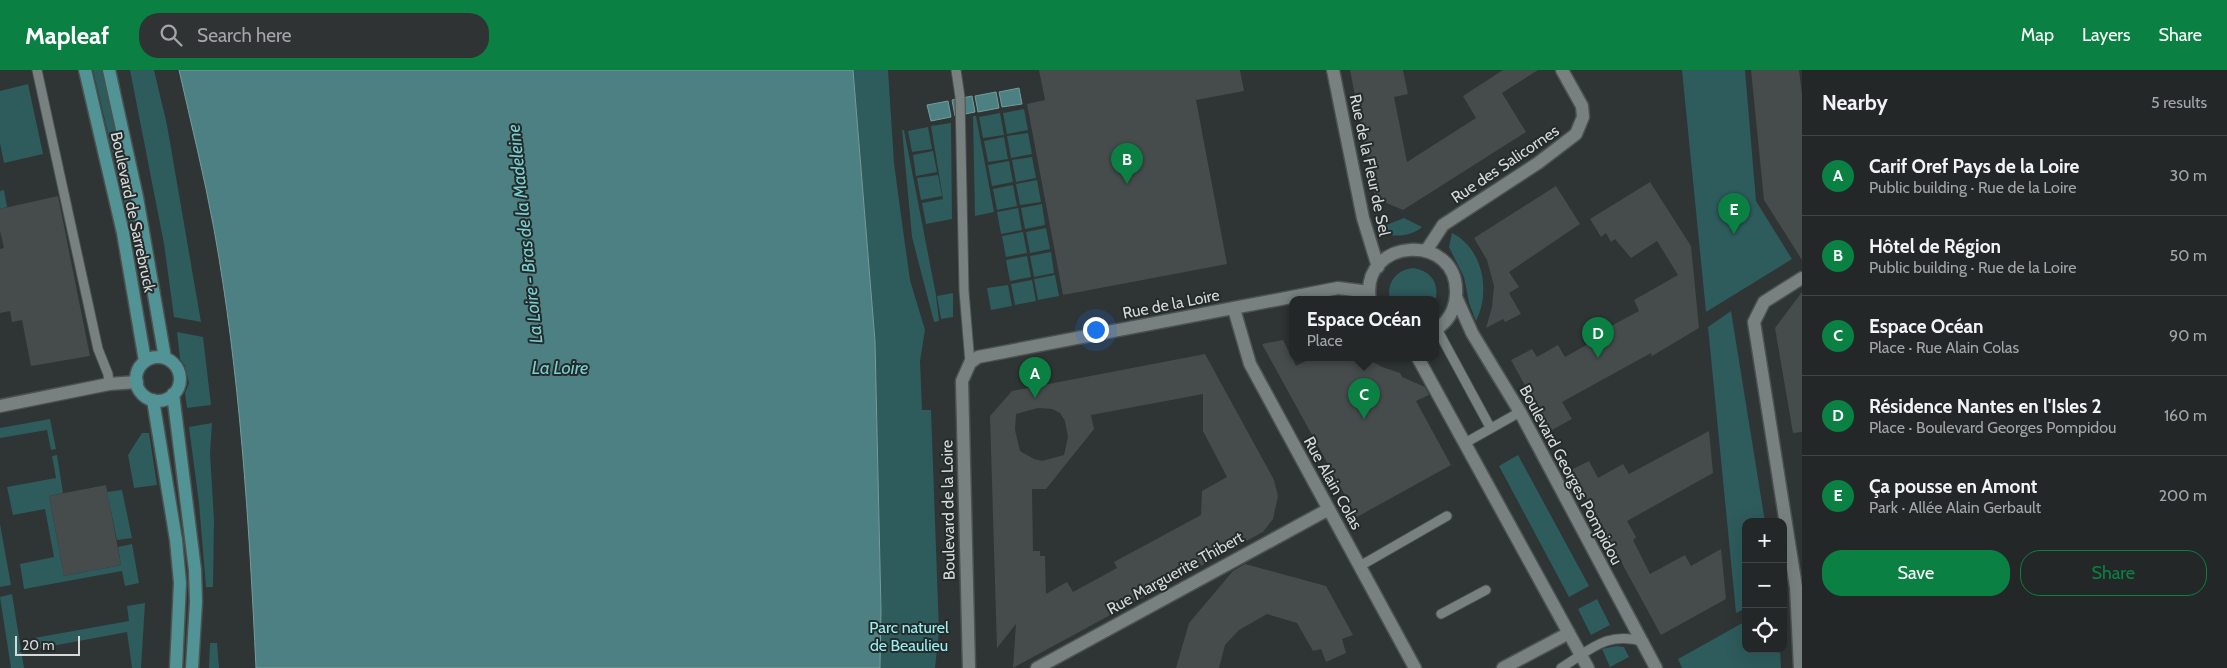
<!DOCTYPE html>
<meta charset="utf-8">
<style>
body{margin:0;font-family:Cabin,sans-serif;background:#2f3334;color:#f1f3f6}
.controls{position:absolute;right:15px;bottom:15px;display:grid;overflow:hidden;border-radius:10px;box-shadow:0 5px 20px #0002}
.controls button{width:45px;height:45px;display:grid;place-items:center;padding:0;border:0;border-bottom:1px solid #404445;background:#232728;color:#f1f3f6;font:25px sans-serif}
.scale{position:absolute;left:15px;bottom:12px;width:65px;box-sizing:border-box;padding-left:5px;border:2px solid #d5d9d9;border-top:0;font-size:14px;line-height:18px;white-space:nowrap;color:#d5d9d9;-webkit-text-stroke:4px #252a2b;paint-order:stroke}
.you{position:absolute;left:1095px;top:259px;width:18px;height:18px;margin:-12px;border:4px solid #fff;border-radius:50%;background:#1a73e8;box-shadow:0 0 0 8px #1a73e833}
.badge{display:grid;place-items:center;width:32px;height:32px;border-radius:50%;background:#0b8043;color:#fff;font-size:16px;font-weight:700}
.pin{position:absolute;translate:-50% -41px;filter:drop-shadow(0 1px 2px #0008)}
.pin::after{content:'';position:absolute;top:26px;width:18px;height:15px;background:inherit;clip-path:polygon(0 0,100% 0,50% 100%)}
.popup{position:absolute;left:1289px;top:226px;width:150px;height:65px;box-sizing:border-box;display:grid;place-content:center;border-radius:10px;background:#232728;filter:drop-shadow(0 1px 4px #0005);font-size:16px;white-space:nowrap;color:#a3a5a8}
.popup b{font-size:19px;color:#f1f3f6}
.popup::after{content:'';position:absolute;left:50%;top:100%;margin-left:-10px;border:10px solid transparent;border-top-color:#232728}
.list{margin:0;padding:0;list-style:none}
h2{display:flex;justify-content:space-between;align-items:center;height:65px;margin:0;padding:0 20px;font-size:21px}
h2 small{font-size:16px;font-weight:400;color:#a3a5a8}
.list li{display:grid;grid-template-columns:32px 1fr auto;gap:15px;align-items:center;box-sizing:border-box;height:80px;padding:0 20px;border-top:1px solid #404445}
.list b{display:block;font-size:19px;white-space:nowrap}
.list p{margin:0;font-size:16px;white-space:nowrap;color:#a3a5a8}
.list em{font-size:16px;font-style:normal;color:#a3a5a8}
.actions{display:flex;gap:10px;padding:15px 20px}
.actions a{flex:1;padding:11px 0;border:1px solid #0b8043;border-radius:20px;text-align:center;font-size:18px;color:#0b8043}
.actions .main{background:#0b8043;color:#fff}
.icon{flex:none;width:28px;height:28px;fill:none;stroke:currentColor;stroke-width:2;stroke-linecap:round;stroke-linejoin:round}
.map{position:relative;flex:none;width:1802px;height:598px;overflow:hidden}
header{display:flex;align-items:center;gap:30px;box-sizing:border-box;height:70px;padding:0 25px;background:#0b8043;color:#fff}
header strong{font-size:24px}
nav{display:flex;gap:28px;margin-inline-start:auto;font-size:18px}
.search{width:350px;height:45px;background:#2f3334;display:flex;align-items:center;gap:12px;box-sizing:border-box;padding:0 18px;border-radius:20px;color:#a3a5a8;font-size:19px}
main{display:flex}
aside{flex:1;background:#232728}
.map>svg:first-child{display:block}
.green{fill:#2e5b5c}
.water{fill:#4d8082;stroke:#769b9c}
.building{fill:#464b4b;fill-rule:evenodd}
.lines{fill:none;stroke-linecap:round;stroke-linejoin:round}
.service-casing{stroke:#4c5151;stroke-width:11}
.minor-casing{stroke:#4c5151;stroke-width:15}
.primary-casing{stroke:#4c5151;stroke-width:15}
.service{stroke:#798080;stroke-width:9}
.minor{stroke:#798080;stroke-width:12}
.primary{stroke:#529395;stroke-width:12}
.labels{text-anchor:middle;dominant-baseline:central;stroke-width:4;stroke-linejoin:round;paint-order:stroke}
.street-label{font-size:16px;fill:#d5d9d9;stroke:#252a2b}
.park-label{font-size:16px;fill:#98f0f3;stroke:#252a2b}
.water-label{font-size:18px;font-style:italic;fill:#78d0d3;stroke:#252a2b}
</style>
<header>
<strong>Mapleaf</strong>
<div class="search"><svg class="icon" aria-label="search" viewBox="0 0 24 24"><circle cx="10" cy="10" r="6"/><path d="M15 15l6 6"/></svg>Search here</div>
<nav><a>Map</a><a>Layers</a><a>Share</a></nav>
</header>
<main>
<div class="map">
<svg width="1802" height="598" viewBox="0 0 1802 598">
<rect width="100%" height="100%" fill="#2f3435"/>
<!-- green -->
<path class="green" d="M93 0H102L138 166 134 167 132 165Z
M130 0H154L167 55 201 252 174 247 164 174Z
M853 0H888L894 93 903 160 910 210 925 260 920 291 922 340H931L939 562 935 598H880L881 540 875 271Z
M1682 0H1745L1756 131 1792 189 1706 242Z
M28 14 43 84 4 93 0 73V21Z
M1024 39 1028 60 1007 64 1003 43Z
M1000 43 1004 65 983 68 979 47Z
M973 46H976L994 142 975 146Z
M951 53 952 149 926 154 922 133 943 129 931 56Z
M928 57 932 79 912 82 908 61Z
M902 60H904L936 225 939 251 934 252 912 167Z
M1028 63 1032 84 1011 88 1007 66Z
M1004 67 1008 89 988 92 984 71Z
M933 81 937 102 916 106 913 85Z
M1032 87 1036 108 1016 112 1012 90Z
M1009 91 1013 112 992 116 988 95Z
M938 105 942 126 921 130 917 108Z
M1037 110 1041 132 1020 135 1016 114Z
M1013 115 1017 136 997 140 993 119Z
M4 120 7 137 0 139V121Z
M1042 134 1045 155 1025 159 1021 138Z
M1018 138 1022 160 1001 164 997 142Z
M1404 148 1422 157C1414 165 1393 169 1384 162L1386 155Z
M1046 158 1050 179 1030 183 1026 162Z
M1023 162 1027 183 1006 187 1002 166Z
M1452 163C1483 178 1491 222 1476 251L1469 233 1464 207 1449 177Z
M1051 182 1054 203 1034 207 1030 186Z
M1027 186 1031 207 1010 211 1006 190Z
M1413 198C1432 201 1440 214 1435 232V230H1390C1386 213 1396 200 1413 198Z
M1055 205 1059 226 1038 230 1034 209Z
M1032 210 1036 231 1015 235 1011 214Z
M1008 215 1012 236 991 240 987 218Z
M953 223V247L941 249 937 226Z
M1731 241 1765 452H1746V538L1736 543 1708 257Z
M177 262 203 267 211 335 187 338 185 323 189 313 185 296 180 289Z
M50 349 56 379 51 380 47 360 0 368V358Z
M212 353 210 383 214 450 213 517H206L199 433 189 357Z
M142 363H149L157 415 134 418 128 385Z
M57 385 63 423 49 426 64 506 121 495 118 477 132 474 139 513 125 516 122 501 24 519 20 494 54 487 45 439 13 445 7 417 56 408 52 386Z
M1518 385 1589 516 1569 527 1499 396Z
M122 420 132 468 117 470 107 422Z
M0 454 11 515 0 517Z
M12 524 24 598H11L0 527Z
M1597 529 1610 555 1591 565 1578 539Z
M145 533 141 598H132L127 562 36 579 34 568 129 551 127 536Z
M1746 551V579H1780L1781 598H1682L1678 589Z
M210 573H217L219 598H209Z
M1616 576 1624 577 1629 587 1610 597 1602 579Z"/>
<!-- water -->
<path class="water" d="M179 0H853L875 271 881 540 880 598H256C249 451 240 303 214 159 204 105 191 53 179 0Z
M1019 18 1022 34 1002 37 999 22Z
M996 22 999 38 978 42 975 26Z
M972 26 975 42 955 46 952 30Z
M948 31 951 47 931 51 927 35Z"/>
<!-- building -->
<path class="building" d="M1039 0H1240L1244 21 1196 30 1227 194 1063 225 1027 34 1045 30Z
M1350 0H1403L1408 24 1394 27 1407 92 1476 48 1463 26 1503 0H1538L1502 23 1526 62 1403 140 1375 128Z
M1751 0H1799L1802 25V190L1764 130Z
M1650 112 1691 176 1699 258 1652 286 1651 283 1562 332 1572 349 1550 361 1511 290 1532 279 1537 287 1558 275 1565 287 1599 268 1596 264 1639 241 1634 230 1678 205 1657 171 1631 188 1615 169 1611 172 1606 163 1601 167 1590 149Z
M1556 116 1580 154 1509 202 1519 217 1509 223 1521 244 1505 252 1503 249 1486 258 1492 237 1494 216 1487 190 1474 168Z
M58 126 90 286 31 296 22 250 12 252 10 241 0 243V179L4 178 0 161V139Z
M1802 222V362L1793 363 1775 258Z
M1283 270 1296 296 1312 288H1366L1382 297 1400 303 1402 307 1425 317 1429 325 1416 331 1451 395 1357 447 1262 274Z
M1205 284 1274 410 1278 426 1273 449 1263 462 1013 598 1016 554 997 578 990 346 1012 321ZM1203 324V361L1227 407 1202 421 1201 445 1114 492 1117 498 1073 522 1067 512 1046 524 1045 486H1040V481H1033L1032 419H1046L1094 359 1091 345ZM1038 338 1052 339 1060 343 1065 351 1068 367 1064 385 1042 391 1034 389 1020 381 1015 360 1016 344Z
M1709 361 1713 403 1627 451 1636 467 1633 470 1650 504 1685 485 1691 496 1721 479 1726 529 1661 565 1571 400 1589 391 1598 408 1623 394 1629 404Z
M106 415 121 495 64 506 49 426Z
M1245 494 1326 516 1353 565 1342 569 1346 583 1326 592 1321 579 1313 581 1297 553 1267 544 1239 560 1225 575 1219 598H1176L1189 553 1233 501Z"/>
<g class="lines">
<!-- service casing -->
<g class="service-casing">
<path id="service" d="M37 0 98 279 108 304 109 314
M956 0 960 27 964 221 970 293
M1437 259 1490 357
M1465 373 1520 342
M1360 496 1447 446
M1441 544 1486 520
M1561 598C1590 580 1608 560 1644 572"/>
</g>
<!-- minor casing -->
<g class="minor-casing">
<path id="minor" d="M1333 0 1363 148 1378 197
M1426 181 1443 155 1538 93 1576 64 1583 47 1582 36 1562 0
M1456 227 1472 263 1520 342 1656 598
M1370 230C1359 167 1460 161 1456 225 1455 240 1448 252 1435 260
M1234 239 1250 294 1415 598
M1418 288 1588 598
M0 336 109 314 137 312
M969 598 962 311 970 293 978 287 1338 218 1369 222
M1037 598 1329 439
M1503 598 1569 563
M1800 598 1796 517 1754 252 1764 232 1802 208"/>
</g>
<!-- primary casing -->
<g class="primary-casing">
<path id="primary" d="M85 0 123 163 145 291
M109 0 137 127 165 288
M136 309a22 22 0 1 1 44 0a22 22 0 1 1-44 0Z
M173 324 195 500 196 532 192 598
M153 330 176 470 180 513 176 598"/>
</g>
<!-- service -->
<use href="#service" class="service"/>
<!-- minor -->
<use href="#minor" class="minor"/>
<!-- primary -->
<use href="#primary" class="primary"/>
</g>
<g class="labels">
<!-- street labels -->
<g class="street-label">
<text transform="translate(1505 94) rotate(-34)">Rue des Salicornes</text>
<text transform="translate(1370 95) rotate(78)">Rue de la Fleur de Sel</text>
<text transform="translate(133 142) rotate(78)">Boulevard de Sarrebruck</text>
<text transform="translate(1171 234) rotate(-11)">Rue de la Loire</text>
<text transform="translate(1571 405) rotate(62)">Boulevard Georges Pompidou</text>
<text transform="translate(1333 413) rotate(61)">Rue Alain Colas</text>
<text transform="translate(948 440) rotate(-91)">Boulevard de la Loire</text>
<text transform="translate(1175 503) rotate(-29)">Rue Marguerite Thibert</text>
</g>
<!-- park labels -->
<g class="park-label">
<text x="909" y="557">Parc naturel<tspan x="909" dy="18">de Beaulieu</tspan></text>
</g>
<!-- water labels -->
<g class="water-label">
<text transform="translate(525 164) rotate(-96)">La Loire - Bras de la Madeleine</text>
<text x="560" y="298">La Loire</text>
</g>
</g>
</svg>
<div class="controls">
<button>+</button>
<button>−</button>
<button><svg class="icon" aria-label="locate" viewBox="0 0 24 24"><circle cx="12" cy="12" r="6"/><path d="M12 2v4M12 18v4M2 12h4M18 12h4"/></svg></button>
</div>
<div class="scale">20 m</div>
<div class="you"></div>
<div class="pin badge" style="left:1035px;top:328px">A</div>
<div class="pin badge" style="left:1127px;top:114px">B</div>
<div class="pin badge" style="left:1364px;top:349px">C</div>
<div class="popup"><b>Espace Océan</b>Place</div>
<div class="pin badge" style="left:1598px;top:288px">D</div>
<div class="pin badge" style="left:1734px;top:164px">E</div>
</div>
<aside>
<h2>Nearby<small>5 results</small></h2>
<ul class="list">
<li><span class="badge">A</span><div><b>Carif Oref Pays de la Loire</b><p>Public building · Rue de la Loire</p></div><em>30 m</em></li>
<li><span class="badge">B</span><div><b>Hôtel de Région</b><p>Public building · Rue de la Loire</p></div><em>50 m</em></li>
<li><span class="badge">C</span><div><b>Espace Océan</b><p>Place · Rue Alain Colas</p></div><em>90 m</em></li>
<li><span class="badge">D</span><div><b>Résidence Nantes en l'Isles 2</b><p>Place · Boulevard Georges Pompidou</p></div><em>160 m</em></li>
<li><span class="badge">E</span><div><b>Ça pousse en Amont</b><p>Park · Allée Alain Gerbault</p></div><em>200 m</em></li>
</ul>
<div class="actions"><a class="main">Save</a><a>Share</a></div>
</aside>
</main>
